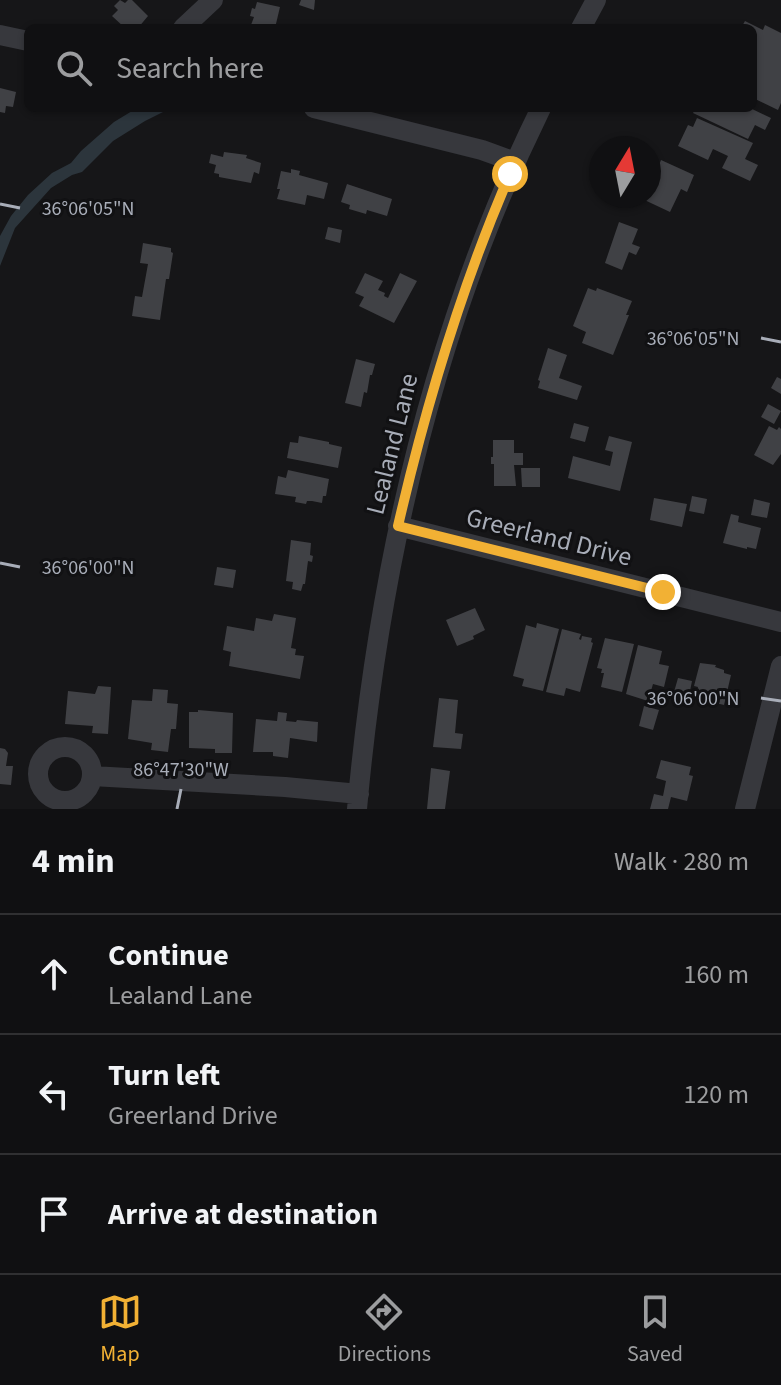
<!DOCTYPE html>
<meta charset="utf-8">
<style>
body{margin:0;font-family:"Source Sans 3",sans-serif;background:#19191b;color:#f1f3f6}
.compass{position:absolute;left:589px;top:136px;width:72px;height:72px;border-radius:50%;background:#101012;box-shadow:0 2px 6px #0004;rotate:10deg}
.stop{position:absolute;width:24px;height:24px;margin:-18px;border:6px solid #f2b134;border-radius:50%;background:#fff}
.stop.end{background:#f2b134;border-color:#fff;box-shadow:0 2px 8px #0008}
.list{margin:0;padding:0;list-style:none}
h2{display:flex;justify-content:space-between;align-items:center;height:104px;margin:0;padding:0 32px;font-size:34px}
h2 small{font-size:26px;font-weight:400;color:#9c9d9f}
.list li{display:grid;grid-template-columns:52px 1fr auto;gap:24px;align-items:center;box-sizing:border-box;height:120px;padding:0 32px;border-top:2px solid #303032}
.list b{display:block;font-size:30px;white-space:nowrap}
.list p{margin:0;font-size:26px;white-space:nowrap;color:#9c9d9f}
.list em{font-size:26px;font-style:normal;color:#9c9d9f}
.icon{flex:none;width:44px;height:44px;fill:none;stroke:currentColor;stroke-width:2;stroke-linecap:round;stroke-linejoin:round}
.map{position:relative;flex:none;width:781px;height:809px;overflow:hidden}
.search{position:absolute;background:#101012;box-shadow:0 2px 6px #0004;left:24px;right:24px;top:24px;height:88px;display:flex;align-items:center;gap:20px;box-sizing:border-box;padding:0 28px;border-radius:12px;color:#9c9d9f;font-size:30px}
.sheet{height:464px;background:#101012}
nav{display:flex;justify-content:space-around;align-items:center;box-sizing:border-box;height:112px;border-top:2px solid #303032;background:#101012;font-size:22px;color:#9c9d9f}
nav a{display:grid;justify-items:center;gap:4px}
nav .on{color:#f2b134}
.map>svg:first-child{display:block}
.water{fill:#2c353c}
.building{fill:#404145}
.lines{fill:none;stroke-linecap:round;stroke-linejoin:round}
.minor{stroke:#37383d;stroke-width:20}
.route{stroke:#f2b134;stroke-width:10}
.ticks{fill:none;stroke:#a8adb8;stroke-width:3}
.labels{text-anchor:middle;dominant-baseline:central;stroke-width:6;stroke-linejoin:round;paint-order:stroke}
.street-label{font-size:26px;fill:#a8adb8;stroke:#111113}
.ticks-label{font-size:20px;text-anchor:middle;fill:#a8adb8;stroke:#111113;stroke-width:6;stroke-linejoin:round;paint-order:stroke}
</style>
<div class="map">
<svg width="781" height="809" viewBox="0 0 781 809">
<rect width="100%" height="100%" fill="#161618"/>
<!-- water -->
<path class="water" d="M137 108H171L145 121 113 141 82 172 72 175 51 188 15 228 0 266V236L11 216 28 195 52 173 71 163 81 151 114 122Z"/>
<!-- building -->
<path class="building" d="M120 0 125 3 128 0H132L148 16 138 28H125L112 16 118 10 114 6Z
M301 0H315L314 10 299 5Z
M257 2 280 7 275 28H264L251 25 254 17 250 16 252 8 255 9Z
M745 21 763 30 765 25 781 33V103L778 110 753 98V28H741Z
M0 88 16 92 13 107 6 106 5 113 0 112Z
M696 108H750L771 118 765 130 755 125 748 139 693 113Z
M697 118 753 143 745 159 758 165 750 181 722 168 728 156 713 149 708 160 678 146 688 125 693 127Z
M224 152 247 155 246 158 261 163 259 174 254 172 251 183 219 177V174L214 173 216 165 209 163 211 154 223 157Z
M661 160 694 175 687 192 681 189 670 212 636 196H649V175L651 176 654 168 657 170Z
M291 169 300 171 299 175 328 183 324 199 307 195 305 205 277 199 280 189H277L281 171 291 173Z
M347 184 392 199 387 216 367 210 366 214 349 209 350 205 341 202Z
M619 222 638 229 632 244 640 247 636 255 629 252 622 270 605 263Z
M328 227 342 230 340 243 325 239Z
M143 243 171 248V252L173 253 169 279H166L160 320 132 316 135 296 142 297 148 264 140 263Z
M365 273 383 281 378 290 385 293 384 296 388 298 400 273 417 281 394 323 359 306 364 297 355 293Z
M588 288 596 291 597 288 632 301 626 315H629L613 355 582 343 586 332 573 326Z
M548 348 567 355 559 378 582 386 577 400 538 388 540 381 538 380Z
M356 359 375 364 372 375H370L367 393 364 392 361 407 345 403Z
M777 377 781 379V394L771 388Z
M768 404 781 411 774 424 761 417Z
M574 423 589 427 585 442 570 438Z
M769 426 777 430 779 427 781 429V454L773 465 754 455Z
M299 436 329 442V444L342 447 338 468 287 458 290 442 298 443Z
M609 436 632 442 620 491 568 478 573 456 610 466 613 452 605 450Z
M493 440H514V453H523V465H514L516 486H494V464H491V457H493Z
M521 468H540V487H522Z
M288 470 329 479 326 496H323L322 503 312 501H307L306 504 295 502 296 497 275 494 278 476 286 478Z
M692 496 707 499 704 514 689 511Z
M654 498 687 504 682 527 650 520Z
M754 499 770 503 767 518 751 515Z
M731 514 739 516 738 522 761 528 756 549 747 547V549L723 543Z
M291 540 311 543 310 555 313 556 312 562 308 561 305 584H303L301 591 292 589 293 582 286 581Z
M217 567 236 570 233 588 214 585Z
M475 608 485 630 473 636 474 639 457 646 446 620Z
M274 614 296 618 291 648 296 649 295 655 304 656 300 679 229 666 231 652 223 650 227 626 254 631 256 618 272 621Z
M537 623 559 629 543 691 522 686 524 679 513 676 526 625 536 628Z
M562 629 581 634 579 639 581 640 582 636 592 638 591 642 593 643 580 692 566 688 564 696 546 692Z
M605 638 634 644 622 692 601 687 604 673H601L602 669 597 668Z
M638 645 662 651 659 664 669 666 664 687 653 684 648 701 626 694Z
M700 663 716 665 715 667 724 670V673L731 675 724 705 695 698 698 687 694 686Z
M678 678 692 681 689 696 674 692Z
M98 686 111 687 108 734 92 733 93 726 65 724 68 691 95 694Z
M153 689 168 690 167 703 178 704 176 729H171L168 752 151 750 152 743 128 739 132 700 152 701Z
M439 698 458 700 455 733 463 734 461 749 433 747Z
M644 706 659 710 653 730 639 726Z
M198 710 233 713 232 753H215V749L189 748V712H198Z
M278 712 287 713 286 721 296 722 297 720 318 722 317 742 290 738 288 758 273 756V752H253L256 719 277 721Z
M0 748 5 749 8 753 6 766H13L11 785 0 784Z
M661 760 691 767 689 775 693 776 687 801 671 797 668 809H650L654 794 663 796 666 781 656 778Z
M431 768 450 771 445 809H427Z"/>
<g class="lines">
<!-- minor -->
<path class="minor" d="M183 28 213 0
M581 28 596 0
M0 35 28 41
M314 108 482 150 515 162
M398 526 781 622
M38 774a27 27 0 1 1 54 0a27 27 0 1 1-54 0Z
M92 776 285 787 359 794
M357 809C379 566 433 327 541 108
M745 809 781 666"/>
</g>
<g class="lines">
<!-- route -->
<path class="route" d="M510 174C461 287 426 405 398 526L663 592"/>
</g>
<!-- ticks -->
<path class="ticks" d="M0 204 20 208M761 338 781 342M0 563 20 567M761 698 781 701M177 809 181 789"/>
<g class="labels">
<!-- street labels -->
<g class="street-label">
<text transform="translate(392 444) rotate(-76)">Lealand Lane</text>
<text transform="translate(549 537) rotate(14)">Greerland Drive</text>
</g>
</g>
<g class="ticks-label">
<text x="88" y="215">36°06'05"N</text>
<text x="693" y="345">36°06'05"N</text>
<text x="88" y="574">36°06'00"N</text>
<text x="693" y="705">36°06'00"N</text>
<text x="181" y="776">86°47'30"W</text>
</g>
</svg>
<svg class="compass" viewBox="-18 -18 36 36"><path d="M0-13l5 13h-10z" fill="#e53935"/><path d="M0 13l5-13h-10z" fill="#9c9d9f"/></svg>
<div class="stop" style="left:510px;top:174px"></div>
<div class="stop end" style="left:663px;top:592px"></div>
<div class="search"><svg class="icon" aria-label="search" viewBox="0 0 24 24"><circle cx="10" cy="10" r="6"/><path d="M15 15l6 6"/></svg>Search here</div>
</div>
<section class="sheet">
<h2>4 min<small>Walk · 280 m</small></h2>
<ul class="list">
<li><svg class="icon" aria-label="ahead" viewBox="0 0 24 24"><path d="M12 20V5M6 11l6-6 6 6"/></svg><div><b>Continue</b><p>Lealand Lane</p></div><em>160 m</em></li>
<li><svg class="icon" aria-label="left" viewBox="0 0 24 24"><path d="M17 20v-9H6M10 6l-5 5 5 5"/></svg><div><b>Turn left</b><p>Greerland Drive</p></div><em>120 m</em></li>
<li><svg class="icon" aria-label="arrive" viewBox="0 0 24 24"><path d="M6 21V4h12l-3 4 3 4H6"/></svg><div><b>Arrive at destination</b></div></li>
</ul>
</section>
<nav>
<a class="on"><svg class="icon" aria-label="map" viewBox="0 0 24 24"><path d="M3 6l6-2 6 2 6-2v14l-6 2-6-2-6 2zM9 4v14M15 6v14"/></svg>Map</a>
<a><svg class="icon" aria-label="directions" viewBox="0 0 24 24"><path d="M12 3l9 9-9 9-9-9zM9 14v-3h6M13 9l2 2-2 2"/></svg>Directions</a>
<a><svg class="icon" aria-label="saved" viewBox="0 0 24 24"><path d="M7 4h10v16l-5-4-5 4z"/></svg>Saved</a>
</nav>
